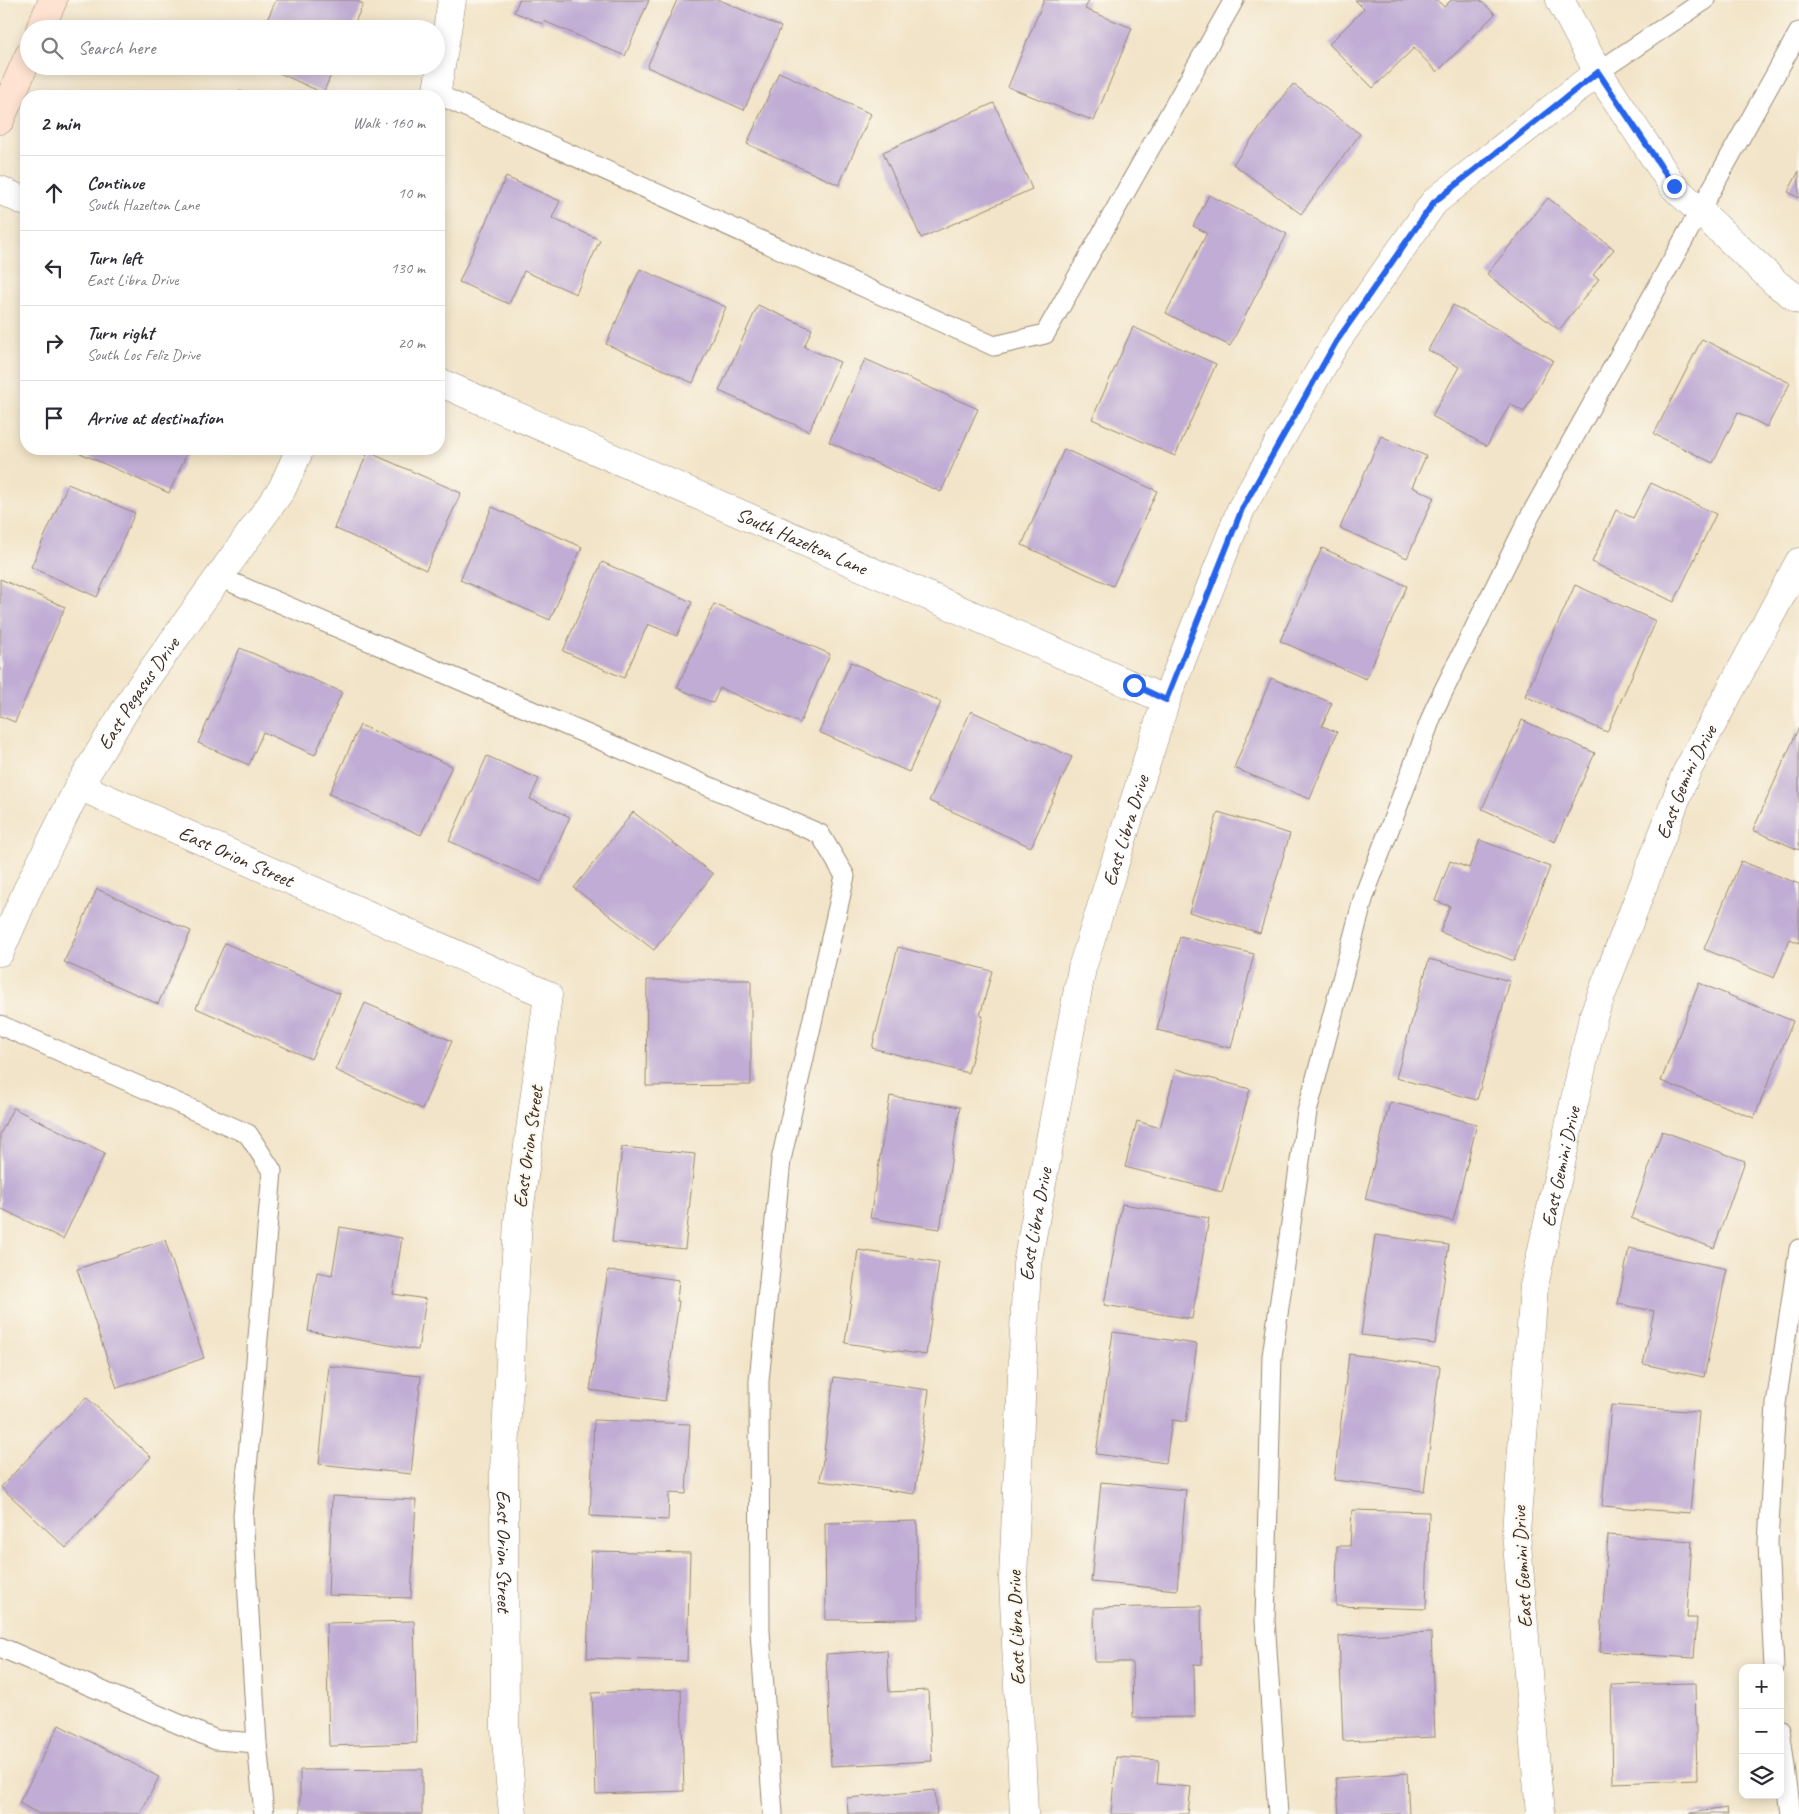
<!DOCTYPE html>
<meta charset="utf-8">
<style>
body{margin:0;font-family:Caveat,sans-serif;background:#f2f2f3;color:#2b2b33}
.controls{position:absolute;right:15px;bottom:15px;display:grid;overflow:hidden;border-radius:10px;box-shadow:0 2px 12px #0003}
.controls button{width:45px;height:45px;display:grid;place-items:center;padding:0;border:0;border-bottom:1px solid #e1e1e2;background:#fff;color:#2b2b33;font:25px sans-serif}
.stop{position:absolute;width:15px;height:15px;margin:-11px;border:4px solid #2563eb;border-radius:50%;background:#fff}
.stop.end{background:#2563eb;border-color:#fff;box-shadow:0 1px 5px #0008}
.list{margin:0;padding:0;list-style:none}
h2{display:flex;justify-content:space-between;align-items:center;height:65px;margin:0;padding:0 20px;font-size:21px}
h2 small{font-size:16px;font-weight:400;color:#7c7c81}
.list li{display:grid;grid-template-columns:32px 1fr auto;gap:15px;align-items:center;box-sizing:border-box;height:75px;padding:0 20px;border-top:1px solid #e1e1e2}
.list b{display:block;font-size:19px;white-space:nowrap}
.list p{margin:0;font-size:16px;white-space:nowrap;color:#7c7c81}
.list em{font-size:16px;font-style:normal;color:#7c7c81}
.icon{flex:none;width:28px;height:28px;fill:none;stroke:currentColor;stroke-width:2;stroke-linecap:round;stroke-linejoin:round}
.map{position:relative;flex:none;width:1799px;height:1814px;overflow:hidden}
.search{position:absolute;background:#fff;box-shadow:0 2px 12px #0003;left:20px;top:20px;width:425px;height:55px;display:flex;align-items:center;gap:12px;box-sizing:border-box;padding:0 18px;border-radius:28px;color:#7c7c81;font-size:19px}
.panel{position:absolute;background:#fff;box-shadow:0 2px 12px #0003;left:20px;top:90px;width:425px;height:365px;border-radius:20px}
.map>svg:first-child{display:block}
.building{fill:#c0acd4}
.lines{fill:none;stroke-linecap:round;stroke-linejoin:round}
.lane-casing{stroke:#968773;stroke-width:21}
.street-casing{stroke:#968773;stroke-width:29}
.secondary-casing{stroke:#968773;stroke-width:29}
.lane{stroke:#fff;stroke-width:19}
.street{stroke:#fff;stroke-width:28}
.secondary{stroke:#fee3d2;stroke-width:28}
.route{stroke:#2563eb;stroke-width:6}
.labels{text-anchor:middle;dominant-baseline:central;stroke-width:4;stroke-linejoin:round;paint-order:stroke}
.street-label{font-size:20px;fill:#3b2a1e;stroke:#fbf7ec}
</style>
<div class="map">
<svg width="1799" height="1814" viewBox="0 0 1799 1814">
<rect width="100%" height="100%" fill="#fbf7ec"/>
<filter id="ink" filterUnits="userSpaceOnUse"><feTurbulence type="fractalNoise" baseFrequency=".02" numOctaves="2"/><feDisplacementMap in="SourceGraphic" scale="10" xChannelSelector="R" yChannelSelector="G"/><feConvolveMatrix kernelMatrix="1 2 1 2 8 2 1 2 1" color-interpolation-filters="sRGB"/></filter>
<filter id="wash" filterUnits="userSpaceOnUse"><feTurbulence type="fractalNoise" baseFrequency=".0096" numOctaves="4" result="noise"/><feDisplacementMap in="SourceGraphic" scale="20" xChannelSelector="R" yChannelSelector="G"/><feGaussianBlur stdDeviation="1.12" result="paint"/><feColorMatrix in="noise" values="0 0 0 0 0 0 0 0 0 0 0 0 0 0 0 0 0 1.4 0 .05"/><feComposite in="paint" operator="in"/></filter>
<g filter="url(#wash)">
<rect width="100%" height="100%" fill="#f2e4c8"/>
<g id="blocks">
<!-- building -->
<path class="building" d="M276 0H355L363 4 352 29H263Z
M519 0H649L625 56 544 21 543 24 514 12Z
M677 0H720L781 27 744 110 647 67Z
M1044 0H1089L1085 9 1132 28 1094 121 1008 87Z
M1355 0H1437L1444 7 1451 0H1480L1495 14 1437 72 1414 48 1373 88 1329 44 1364 9Z
M264 66H335L323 93Z
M779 72 871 114 839 185 747 144Z
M1293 84 1360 134 1301 214 1233 164Z
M240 91 253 96H238Z
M994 103 1032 189 921 238 883 152Z
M1799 171V198L1788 192Z
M506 177 560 201 552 218 600 240 576 294 524 271 509 304 459 282Z
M1209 195 1287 234 1230 346 1166 313 1207 233 1193 226Z
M1548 198 1614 249 1593 275 1599 279 1559 330 1487 274Z
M640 269 726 307 693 383 606 344Z
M758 305 812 329 804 347 840 362 809 431 719 391Z
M1453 305 1553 360 1524 412 1510 404 1487 446 1432 416 1459 367 1428 350Z
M1133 327 1216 364 1175 456 1092 419Z
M1702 339 1790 383 1767 427 1738 412 1713 463 1654 434Z
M865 359 978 409 941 492 829 442Z
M1381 436 1426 456 1412 487 1434 497 1407 558 1340 528Z
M79 449H189L169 493 78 452Z
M1064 449 1157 491 1113 586 1022 545Z
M368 452 461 493 426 570 334 528Z
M1651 483 1716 514 1674 602 1592 562 1616 510 1633 518Z
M68 484 135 513 97 597 31 567Z
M492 507 582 547 550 620 460 580Z
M1322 548 1407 586 1366 679 1280 641Z
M602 562 692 602 677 636 648 624 624 678 563 651Z
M0 579 65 607 15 722 0 716Z
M1575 585 1656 621 1607 732 1525 696Z
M714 604 830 654 800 723 720 688 713 703 677 688Z
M240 648 342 692 315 755 263 732 249 765 198 743Z
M851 662 941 702 909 772 819 732Z
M1271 678 1332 703 1322 726 1337 732 1310 799 1234 768Z
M971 711 1072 757 1031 847 929 801Z
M1522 720 1595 753 1555 842 1482 809Z
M360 725 452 766 421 835 329 794Z
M1799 727V850L1753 830Z
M487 756 539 779 530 799 570 817 541 882 449 841Z
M633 812 713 874 654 950 574 888Z
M1218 812 1290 834 1260 933 1189 912Z
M1480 840 1550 867 1514 961 1440 932 1450 906 1435 901 1450 861 1469 868Z
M1741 861 1799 884V943L1790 939 1774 978 1704 949Z
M97 889 191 931 158 1004 64 962Z
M1180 936 1254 954 1231 1048 1157 1030Z
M225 943 340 994 311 1059 196 1008Z
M898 947 992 971 980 1016H983L968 1073 872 1048Z
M1429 959 1510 981 1477 1100 1396 1078Z
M647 980H751V1085L646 1086Z
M1699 983 1793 1021 1754 1118 1661 1081Z
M365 1003 452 1041 422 1109 335 1070Z
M1176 1069 1250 1089 1222 1192 1125 1167 1137 1121 1160 1128Z
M890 1096 960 1107 940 1229 870 1218Z
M1390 1102 1477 1124 1453 1221 1365 1199Z
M13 1108 105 1153 63 1239 0 1208V1134Z
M1662 1131 1745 1161 1714 1248 1631 1218Z
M622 1147 695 1154 685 1249 612 1242Z
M1122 1204 1209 1218 1192 1319 1104 1305Z
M340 1227 402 1238 393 1294 426 1299 418 1350 308 1331 317 1272 332 1275Z
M1375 1235 1449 1245 1435 1344 1361 1335Z
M165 1240 204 1358 117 1388 77 1269Z
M1629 1248 1727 1269 1704 1377 1643 1364 1654 1311 1618 1304Z
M858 1250 939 1262 926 1355 845 1343Z
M608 1270 679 1280 677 1301H679L665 1401 590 1390Z
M1113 1332 1197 1344 1186 1422 1172 1420 1166 1463 1096 1454Z
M1349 1354 1440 1366 1424 1491 1334 1480Z
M329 1366 421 1376 411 1474 319 1464Z
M834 1377 929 1390 915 1494 820 1481Z
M86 1397 151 1457 66 1548 1 1487Z
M1611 1405 1699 1412 1690 1513 1602 1506Z
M594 1420 690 1424 686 1494 669 1493 668 1520 590 1516Z
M1101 1482 1186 1490 1177 1590 1091 1582Z
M332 1496 416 1500 411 1598 328 1595Z
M1352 1510 1429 1512 1426 1609 1336 1606 1337 1546H1350Z
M917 1521 918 1619 826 1620 825 1523Z
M1608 1535 1692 1541 1687 1618H1697L1694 1658 1600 1652Z
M591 1551 690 1553 687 1661 587 1658Z
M1201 1606 1202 1664 1194 1665 1195 1717 1133 1718 1132 1662H1095L1094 1608Z
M414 1621 417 1743 329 1746 326 1623Z
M1431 1632 1435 1737 1343 1741 1339 1636Z
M887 1650 889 1692 928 1690 932 1761 831 1766 826 1654Z
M1695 1683 1697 1780 1613 1783 1611 1685Z
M681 1689 684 1791 596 1794 592 1693Z
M59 1725 159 1777 140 1814H39L19 1803Z
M1116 1757 1159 1760 1157 1784 1191 1787 1188 1814H1111Z
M422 1769V1814H300V1770Z
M1407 1773 1409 1814H1339L1336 1778Z
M935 1790 937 1814H848L847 1798Z
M1727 1808 1728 1814H1690V1813Z"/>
</g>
</g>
<g filter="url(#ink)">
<use href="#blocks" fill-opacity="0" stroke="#968773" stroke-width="1"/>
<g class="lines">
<!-- lane casing -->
<g class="lane-casing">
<path id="lane" d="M1598 72 1705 0
M437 94 994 346 1045 334 1234 0
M219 577 820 834 845 876 781 1160 759 1381 760 1631 773 1814
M0 1025 248 1134 272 1171 243 1516 257 1743 264 1814
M0 1647 216 1740 257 1743
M1774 1668 1768 1543 1776 1404 1799 1249
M1780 1729 1791 1814
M1278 1814 1265 1620 1272 1356 1307 1112 1364 896 1435 708 1529 518 1799 32"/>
</g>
<!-- street casing -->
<g class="street-casing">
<g id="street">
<path d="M1598 72 1673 186 1777 284 1799 300"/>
<path d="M436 96 452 0"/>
<path d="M0 190 26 202"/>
<path id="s1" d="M439 382 1166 700"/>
<path id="s2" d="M79 786 548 995 518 1221 504 1469 505 1729 513 1814"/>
<path id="s3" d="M0 952 27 890 79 786 135 694 282 489 300 449"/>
<path id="s4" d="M1024 1814 1013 1579 1027 1264 1082 968 1166 700 1241 509 1336 342 1434 202 1598 72 1560 0"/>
<path id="s5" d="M1540 1814 1516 1532 1534 1286 1593 1017 1686 773 1799 562"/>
</g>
</g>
<!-- secondary casing -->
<g class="secondary-casing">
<path id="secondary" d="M40 29 53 0
M0 120 29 55"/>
</g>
<!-- lane -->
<use href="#lane" class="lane"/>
<!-- street -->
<use href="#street" class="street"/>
<!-- secondary -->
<use href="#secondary" class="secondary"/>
</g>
</g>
<g class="lines" filter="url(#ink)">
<!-- route -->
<path class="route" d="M1134 685 1166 700 1242 509 1336 342 1434 202 1598 72 1674 186"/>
</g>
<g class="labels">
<!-- street labels -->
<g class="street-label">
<text stroke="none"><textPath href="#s1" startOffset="396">South Hazelton Lane</textPath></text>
<text stroke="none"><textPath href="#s3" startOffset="294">East Pegasus Drive</textPath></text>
<text stroke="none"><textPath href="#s5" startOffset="1058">East Gemini Drive</textPath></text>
<text stroke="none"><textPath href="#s4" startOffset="996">East Libra Drive</textPath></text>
<text stroke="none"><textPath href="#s2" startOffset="172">East Orion Street</textPath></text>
<text transform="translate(528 1147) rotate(-82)">East Orion Street</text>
<text stroke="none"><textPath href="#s5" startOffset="652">East Gemini Drive</textPath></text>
<text stroke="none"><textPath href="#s4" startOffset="591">East Libra Drive</textPath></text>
<text stroke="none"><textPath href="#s2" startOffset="1072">East Orion Street</textPath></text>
<text transform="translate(1522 1567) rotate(-93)">East Gemini Drive</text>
<text transform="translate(1016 1628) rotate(-92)">East Libra Drive</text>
</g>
</g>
</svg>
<div class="controls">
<button>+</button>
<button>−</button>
<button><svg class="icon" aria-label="layers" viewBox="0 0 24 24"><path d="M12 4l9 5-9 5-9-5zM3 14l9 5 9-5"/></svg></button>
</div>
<div class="stop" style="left:1134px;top:685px"></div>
<div class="stop end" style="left:1674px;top:186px"></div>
<div class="search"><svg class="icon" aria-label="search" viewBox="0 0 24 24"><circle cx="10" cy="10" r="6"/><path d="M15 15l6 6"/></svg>Search here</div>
<section class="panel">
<h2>2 min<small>Walk · 160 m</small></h2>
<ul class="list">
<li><svg class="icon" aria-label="ahead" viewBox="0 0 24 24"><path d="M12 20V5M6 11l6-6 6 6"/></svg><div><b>Continue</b><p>South Hazelton Lane</p></div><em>10 m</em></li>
<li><svg class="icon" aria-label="left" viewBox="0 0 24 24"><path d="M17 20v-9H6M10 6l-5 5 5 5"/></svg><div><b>Turn left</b><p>East Libra Drive</p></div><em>130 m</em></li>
<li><svg class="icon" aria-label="right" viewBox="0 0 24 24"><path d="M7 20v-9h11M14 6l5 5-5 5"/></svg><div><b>Turn right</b><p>South Los Feliz Drive</p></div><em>20 m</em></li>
<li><svg class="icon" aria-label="arrive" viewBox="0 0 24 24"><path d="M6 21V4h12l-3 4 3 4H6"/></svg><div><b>Arrive at destination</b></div></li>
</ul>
</section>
</div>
